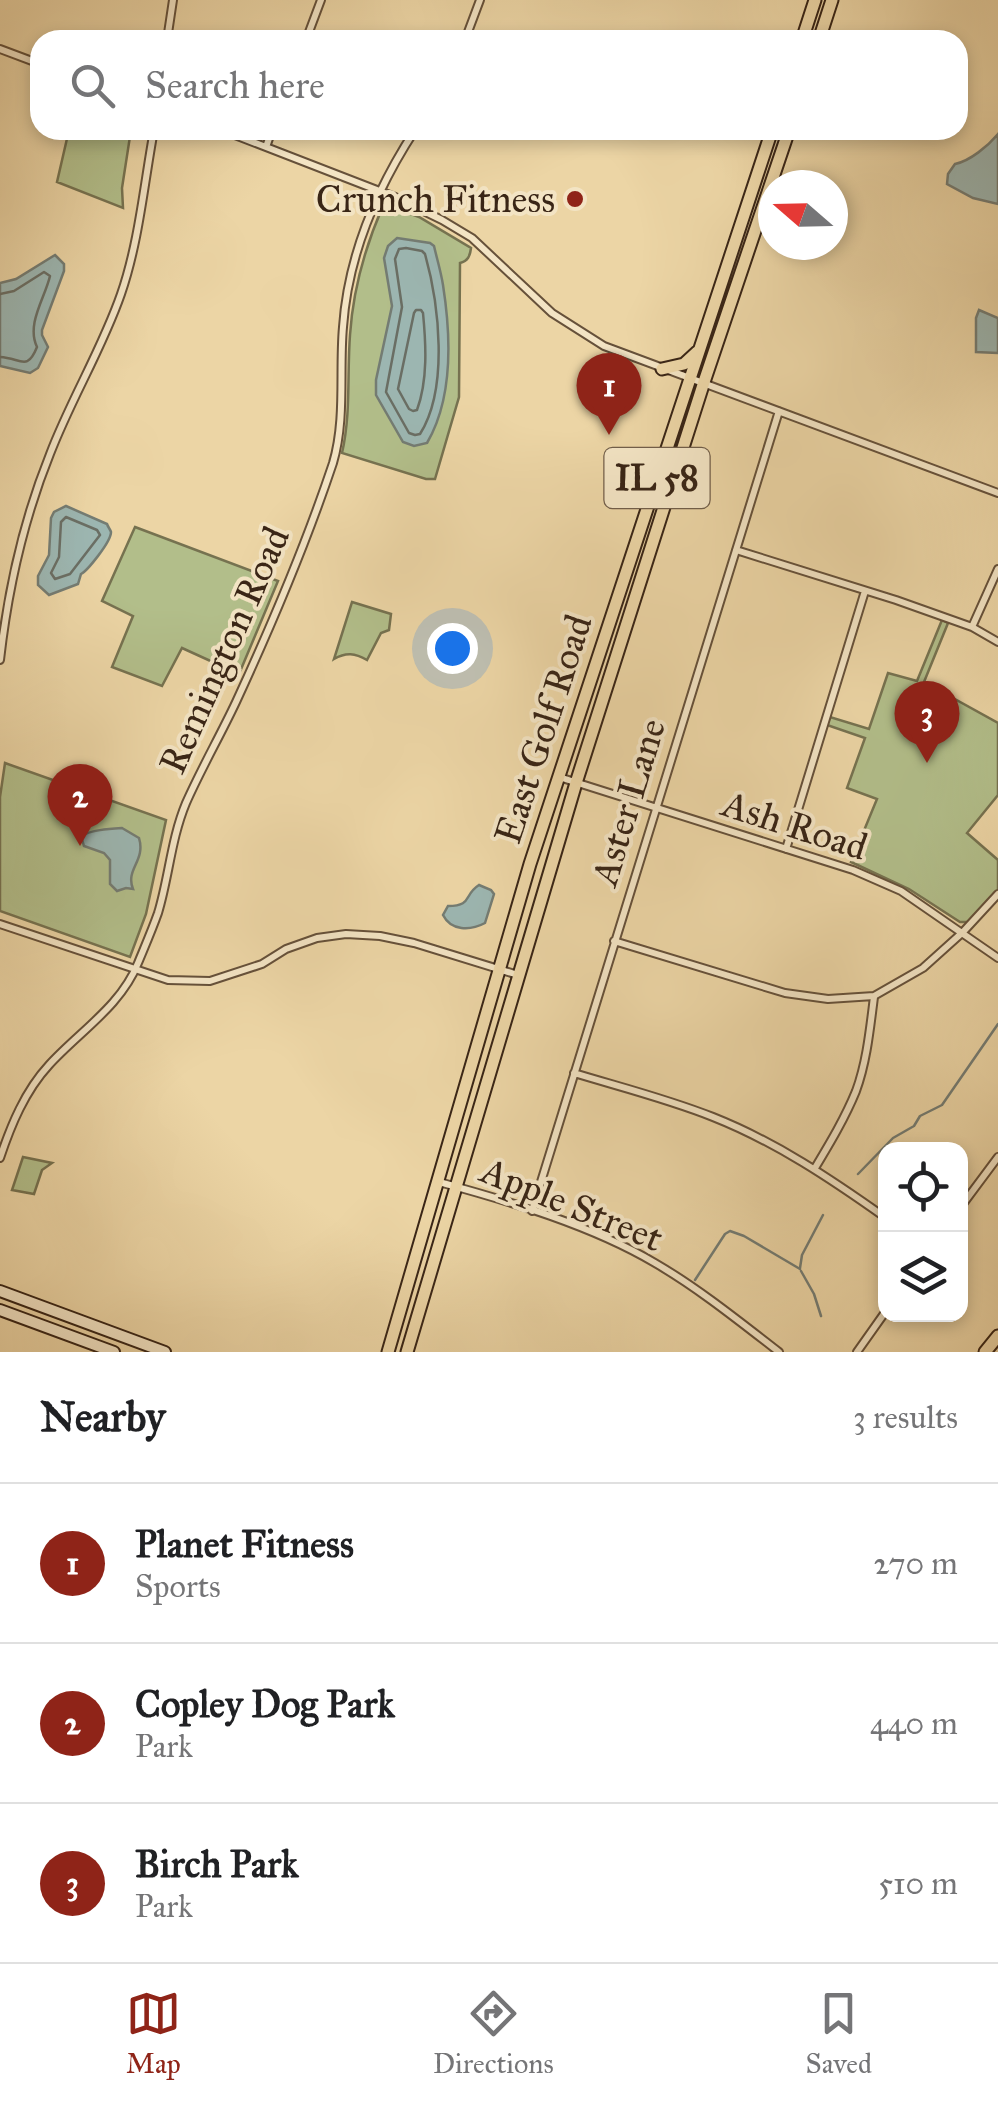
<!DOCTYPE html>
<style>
body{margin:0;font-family:"IM FELL Great Primer",serif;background:#f2f2f2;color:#202124}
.controls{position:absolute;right:30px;bottom:30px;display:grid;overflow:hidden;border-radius:20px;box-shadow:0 5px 15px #0003}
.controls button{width:90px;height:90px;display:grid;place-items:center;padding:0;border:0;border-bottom:2px solid #e0e0e0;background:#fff;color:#202124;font:50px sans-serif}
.compass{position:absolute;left:758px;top:170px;width:90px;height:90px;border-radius:50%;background:#fff;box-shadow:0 5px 15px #0003;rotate:290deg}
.you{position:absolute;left:452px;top:648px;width:35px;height:35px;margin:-25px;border:8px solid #fff;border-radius:50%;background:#1a73e8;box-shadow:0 0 0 15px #1a73e833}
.badge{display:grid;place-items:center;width:65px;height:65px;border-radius:50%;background:#8f2418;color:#fff;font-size:32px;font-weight:700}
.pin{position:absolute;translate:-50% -82px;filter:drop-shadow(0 2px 5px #0008)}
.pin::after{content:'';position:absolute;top:52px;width:35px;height:30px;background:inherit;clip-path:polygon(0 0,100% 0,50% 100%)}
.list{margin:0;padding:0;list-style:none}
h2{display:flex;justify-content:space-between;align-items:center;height:130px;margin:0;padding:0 40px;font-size:42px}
h2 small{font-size:32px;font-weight:400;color:#757577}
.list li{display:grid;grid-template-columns:65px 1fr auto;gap:30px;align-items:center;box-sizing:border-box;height:160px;padding:0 40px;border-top:2px solid #e0e0e0}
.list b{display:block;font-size:38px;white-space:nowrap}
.list p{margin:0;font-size:32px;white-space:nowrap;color:#757577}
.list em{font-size:32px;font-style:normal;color:#757577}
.icon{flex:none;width:55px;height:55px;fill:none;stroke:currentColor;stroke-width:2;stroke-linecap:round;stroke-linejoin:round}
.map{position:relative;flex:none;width:998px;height:1352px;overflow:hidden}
.search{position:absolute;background:#fff;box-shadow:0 5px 15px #0003;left:30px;right:30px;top:30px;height:110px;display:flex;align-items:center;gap:25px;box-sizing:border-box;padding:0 35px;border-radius:30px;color:#757577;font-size:38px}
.sheet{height:610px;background:#fff}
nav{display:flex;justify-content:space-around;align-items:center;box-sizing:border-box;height:140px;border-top:2px solid #e0e0e0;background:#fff;font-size:28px;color:#757577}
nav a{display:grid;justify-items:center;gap:5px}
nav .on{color:#8f2418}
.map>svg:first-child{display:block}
.green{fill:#b2be8a;stroke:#767250;stroke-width:2.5}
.water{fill:#9cb6b1;stroke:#747c73;stroke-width:2.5}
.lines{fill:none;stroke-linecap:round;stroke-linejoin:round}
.shore{stroke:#6a6e64;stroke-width:2.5}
.stream{stroke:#747c73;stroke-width:2.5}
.minor-casing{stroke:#66513a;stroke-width:10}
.secondary-casing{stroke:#392516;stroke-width:14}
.primary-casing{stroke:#392516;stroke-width:15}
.minor{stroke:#f3e4c4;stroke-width:6}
.secondary{stroke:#f3e4c4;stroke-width:10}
.primary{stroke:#ecd5a5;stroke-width:11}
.poi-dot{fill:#8f2418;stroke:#f3e4c4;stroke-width:4}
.labels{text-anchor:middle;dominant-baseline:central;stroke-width:8;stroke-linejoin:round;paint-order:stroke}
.shield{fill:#f3e4c4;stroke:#715e4a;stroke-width:2.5}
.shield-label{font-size:35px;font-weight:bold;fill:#392516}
.poi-label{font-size:38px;fill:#392516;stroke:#f3e4c4;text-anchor:end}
.street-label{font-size:38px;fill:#392516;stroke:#f3e4c4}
</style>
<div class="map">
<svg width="998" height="1352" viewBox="0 0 998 1352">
<rect width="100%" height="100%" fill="#ecd5a5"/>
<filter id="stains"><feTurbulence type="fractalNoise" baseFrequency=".002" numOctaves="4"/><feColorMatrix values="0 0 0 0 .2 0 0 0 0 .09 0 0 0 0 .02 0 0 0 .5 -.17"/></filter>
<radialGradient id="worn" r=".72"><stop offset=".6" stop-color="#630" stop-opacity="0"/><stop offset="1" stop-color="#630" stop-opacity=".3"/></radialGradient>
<!-- green -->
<path class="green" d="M69 130H131L122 188 123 208 57 182Z
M387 205 419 217 471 248C470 256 468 261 460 263L459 397 435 479H426L342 453C351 414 347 375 350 335 353 290 365 247 383 206Z
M135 527 278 581 239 674 182 648 162 686 112 667 133 616 102 601Z
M352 602 391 614 389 630 381 633 367 660C355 653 346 652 334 659Z
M942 620 948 623 924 682 998 723V795L967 833 998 860V891L969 922H960L909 889 851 862 877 799 847 788 865 738 827 725 830 717 869 729 888 673 917 681Z
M5 763 166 820 146 914 130 957 0 911V797Z
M23 1157 52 1163 42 1170 34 1194 12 1190Z"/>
<!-- water -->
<path class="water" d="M998 134V204L973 198 947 184 948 174 955 164C970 161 988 146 998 134Z
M397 238 430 243 434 246C437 259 441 272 443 285 451 336 454 397 427 443L414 446 403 442 376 395V380L392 306 384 258 388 246Z
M55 255 64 264V271L42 330V335L48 347 38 368 30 373 0 366V283L16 279Z
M979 310 998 318V353L976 352V318Z
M66 506 107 524C108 527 110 529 111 532 111 542 87 571 81 574L78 584 49 595 38 585V576L49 555 51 518 54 512Z
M122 828 139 838C146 861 125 869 133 889L126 888 117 891 110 884V860L104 853 84 846 81 836C92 830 107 829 122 828Z
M479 885 491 890 494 894 485 923C470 931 451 931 443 915L448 906C473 906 463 895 479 885Z"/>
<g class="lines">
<!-- shore -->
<path class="shore" d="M406 248 422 251 425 254C439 304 449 388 420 434L415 435 409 433 386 392 402 307 395 259 399 249Z
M0 294 14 291 44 272 50 276C45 298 26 324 37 347 27 372 21 358 0 357
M416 310H421L423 313C426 344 428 380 417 410L413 411 409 409 398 389 414 313Z
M66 517 97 530 100 535 70 574 55 579 51 573 59 557 61 522Z"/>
<!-- stream -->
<path class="stream" d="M858 1174 893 1138 914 1126 920 1116 942 1105 998 1024
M800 1268 802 1255 823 1215
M801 1271 814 1294 821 1316
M695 1280 725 1234 730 1231 744 1236 800 1269"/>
<!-- minor casing -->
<g class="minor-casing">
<path id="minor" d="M167 40 173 0
M306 40 321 0
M465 40 480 0
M0 49 40 64
M222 130 395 197 442 220 472 238 552 313 604 346 998 493
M266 147 272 130
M736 550 896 600 972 627 998 642
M972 627 998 569
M0 660C8 589 23 521 50 454 71 399 102 349 121 294 139 242 144 184 154 130
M559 777 853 870 901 891 998 958
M786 849 865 591
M0 924 168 980 210 981 262 964 286 949 317 938 346 934 380 936 414 943 518 975
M614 941 785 993 828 999 874 996 923 968 963 932 998 894
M574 1073C620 1087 668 1099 713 1117 776 1142 831 1179 886 1218
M0 1158C11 1125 25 1091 49 1065 79 1032 121 1006 138 963 145 946 152 930 158 913 169 877 171 839 186 803 201 769 220 736 236 702 272 624 306 544 333 463 346 419 339 371 343 327 348 255 376 190 415 130
M815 1168C830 1143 845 1118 856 1091 867 1061 870 1028 874 997
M439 1182C509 1201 593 1226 655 1263 698 1288 739 1321 779 1352
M960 1208 998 1157
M532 1211 779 411
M857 1352 886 1311"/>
</g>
<!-- secondary casing -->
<g class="secondary-casing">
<path id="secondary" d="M0 1291 165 1352
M0 1310 114 1352"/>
</g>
<!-- primary casing -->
<g class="primary-casing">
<path id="primary" d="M802 40 815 0
M819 40 832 0
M662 369 684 364 697 352
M388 1352 530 864 772 130
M407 1352 576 783 703 385 789 130
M985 1352 998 1336"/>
</g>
<!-- minor -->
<use href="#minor" class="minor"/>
<!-- secondary -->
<use href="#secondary" class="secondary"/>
<!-- primary -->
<use href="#primary" class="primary"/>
</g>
<!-- markers -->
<circle class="poi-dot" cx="575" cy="199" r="10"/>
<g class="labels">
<!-- shield labels -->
<rect class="shield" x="604.5" y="448" width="105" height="60" rx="8"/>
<g class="shield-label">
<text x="657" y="478">IL 58</text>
</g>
<!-- poi labels -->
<g class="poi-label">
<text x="555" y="199">Crunch Fitness</text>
</g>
<!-- street labels -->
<g class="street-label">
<text transform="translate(224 650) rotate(-66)">Remington Road</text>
<text transform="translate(543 729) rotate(-72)">East Golf Road</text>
<text transform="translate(628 802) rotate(-73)">Aster Lane</text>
<text transform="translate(795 825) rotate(18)">Ash Road</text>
<text transform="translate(572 1204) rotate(22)">Apple Street</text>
</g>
</g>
<rect width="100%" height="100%" filter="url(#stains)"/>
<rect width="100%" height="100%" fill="url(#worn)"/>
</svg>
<div class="controls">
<button><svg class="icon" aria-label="locate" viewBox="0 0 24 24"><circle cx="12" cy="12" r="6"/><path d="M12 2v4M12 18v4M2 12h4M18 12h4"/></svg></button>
<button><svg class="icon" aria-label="layers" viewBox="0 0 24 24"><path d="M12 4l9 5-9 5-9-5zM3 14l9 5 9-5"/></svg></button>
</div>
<svg class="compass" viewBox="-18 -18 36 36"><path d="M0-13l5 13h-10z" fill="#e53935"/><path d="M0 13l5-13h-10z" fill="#757577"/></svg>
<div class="you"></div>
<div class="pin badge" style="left:609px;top:435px">1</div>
<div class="pin badge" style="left:80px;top:846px">2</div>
<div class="pin badge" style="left:927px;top:763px">3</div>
<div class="search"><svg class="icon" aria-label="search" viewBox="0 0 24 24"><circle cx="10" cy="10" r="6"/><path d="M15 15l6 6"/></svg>Search here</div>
</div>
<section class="sheet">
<h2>Nearby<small>3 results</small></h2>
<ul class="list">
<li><span class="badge">1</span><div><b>Planet Fitness</b><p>Sports</p></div><em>270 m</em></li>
<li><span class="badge">2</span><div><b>Copley Dog Park</b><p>Park</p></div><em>440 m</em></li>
<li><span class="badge">3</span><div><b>Birch Park</b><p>Park</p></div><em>510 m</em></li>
</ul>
</section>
<nav>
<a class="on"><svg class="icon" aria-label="map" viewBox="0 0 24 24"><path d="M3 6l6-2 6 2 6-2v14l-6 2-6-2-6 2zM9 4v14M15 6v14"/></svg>Map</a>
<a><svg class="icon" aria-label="directions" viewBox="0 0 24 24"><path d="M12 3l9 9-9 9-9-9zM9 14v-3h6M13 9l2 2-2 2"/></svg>Directions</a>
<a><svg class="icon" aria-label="saved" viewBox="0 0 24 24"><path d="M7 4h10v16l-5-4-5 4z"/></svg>Saved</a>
</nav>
